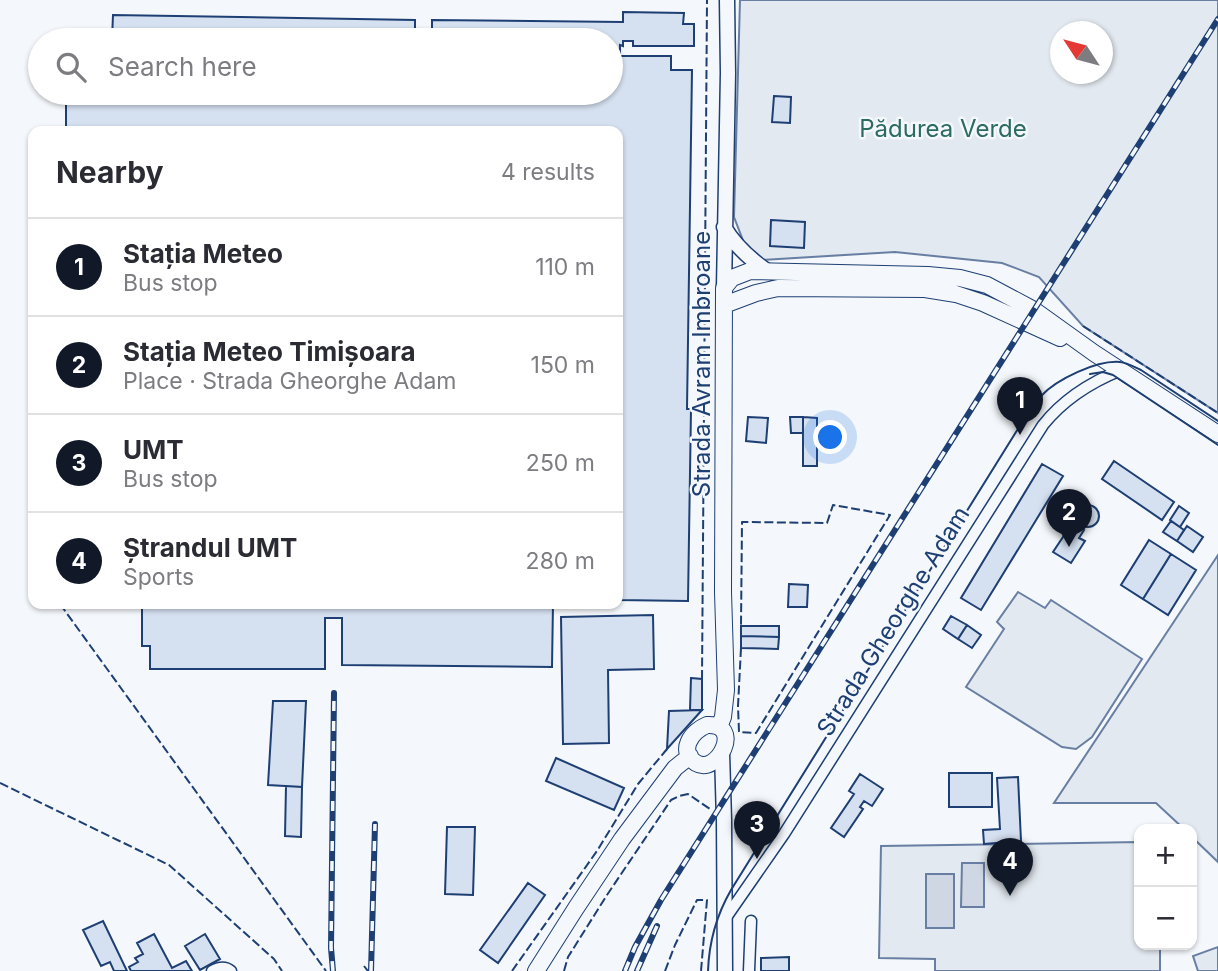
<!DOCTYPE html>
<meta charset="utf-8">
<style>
body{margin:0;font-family:Inter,sans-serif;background:#f2f2f3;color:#2b2b33}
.controls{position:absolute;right:21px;bottom:21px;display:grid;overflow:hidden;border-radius:14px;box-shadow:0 2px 5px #0004}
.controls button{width:63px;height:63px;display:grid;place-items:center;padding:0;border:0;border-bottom:2px solid #e1e1e2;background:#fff;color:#2b2b33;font:35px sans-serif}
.compass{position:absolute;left:1050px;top:21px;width:63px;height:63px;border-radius:50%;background:#fff;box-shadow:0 2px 5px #0004;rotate:306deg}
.you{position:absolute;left:831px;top:438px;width:24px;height:24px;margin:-18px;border:5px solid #fff;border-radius:50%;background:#1a73e8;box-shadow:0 0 0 10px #1a73e833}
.badge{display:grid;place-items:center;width:46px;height:46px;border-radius:50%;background:#111827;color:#fff;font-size:23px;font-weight:700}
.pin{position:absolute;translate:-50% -58px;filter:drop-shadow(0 2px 4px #0008)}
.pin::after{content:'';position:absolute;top:37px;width:24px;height:21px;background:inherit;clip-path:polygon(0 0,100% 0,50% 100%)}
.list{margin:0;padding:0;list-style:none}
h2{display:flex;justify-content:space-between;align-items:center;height:91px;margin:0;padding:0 28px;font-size:30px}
h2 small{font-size:23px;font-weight:400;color:#7c7c81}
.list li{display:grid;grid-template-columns:46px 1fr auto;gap:21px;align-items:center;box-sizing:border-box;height:98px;padding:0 28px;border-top:2px solid #e1e1e2}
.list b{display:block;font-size:26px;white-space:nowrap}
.list p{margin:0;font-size:23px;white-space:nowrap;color:#7c7c81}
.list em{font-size:23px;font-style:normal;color:#7c7c81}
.icon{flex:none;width:38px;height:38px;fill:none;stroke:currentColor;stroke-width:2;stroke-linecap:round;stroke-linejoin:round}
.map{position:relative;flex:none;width:1218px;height:971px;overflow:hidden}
.search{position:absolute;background:#fff;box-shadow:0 2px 5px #0004;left:28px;top:28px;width:595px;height:77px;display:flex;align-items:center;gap:18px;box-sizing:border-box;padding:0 24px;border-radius:38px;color:#7c7c81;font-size:26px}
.panel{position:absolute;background:#fff;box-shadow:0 2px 5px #0004;left:28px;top:126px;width:595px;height:483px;border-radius:14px}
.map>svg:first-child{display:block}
.green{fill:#e3e9f0;stroke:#687fa3;stroke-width:2;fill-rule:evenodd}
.water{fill:#cfd7e4;stroke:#687fa3;stroke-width:2}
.building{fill:#d5e0f0;stroke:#1d3f73;stroke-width:2}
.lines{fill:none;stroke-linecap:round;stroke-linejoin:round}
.street-casing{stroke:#1d3f73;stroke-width:13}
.secondary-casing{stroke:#1d3f73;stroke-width:17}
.primary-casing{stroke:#1d3f73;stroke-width:18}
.street{stroke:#f4f7fb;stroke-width:10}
.secondary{stroke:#f4f7fb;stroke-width:14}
.primary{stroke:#f4f7fb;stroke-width:16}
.tram{stroke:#1d3f73;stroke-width:2}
.rail-casing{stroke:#1d3f73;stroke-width:6}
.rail{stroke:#f4f7fb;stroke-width:3.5;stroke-dasharray:10;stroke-linecap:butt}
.fence{stroke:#1d3f73;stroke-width:2;stroke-dasharray:9 3.5;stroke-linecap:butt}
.labels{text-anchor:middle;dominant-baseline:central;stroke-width:5;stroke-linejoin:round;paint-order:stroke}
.park-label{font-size:24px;fill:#2c6c60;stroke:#f4f7fb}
.street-label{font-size:24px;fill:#1d3f73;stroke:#f4f7fb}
</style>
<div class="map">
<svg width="1218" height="971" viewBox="0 0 1218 971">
<rect width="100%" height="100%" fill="#f4f7fb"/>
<!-- green -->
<path class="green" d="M740 0H1218V413L1083 326 1039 277 1002 263 895 252 760 260 746 248 734 217ZM1060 32H1102V74H1060Z
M1218 555V862L1192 837V829H1184L1156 803H1054Z
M1018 592 1045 608 1051 600 1142 659 1092 737 1076 749 1062 747 966 687 1004 629 997 622Z
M1139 842V945H1160V971H935V959L879 958 881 846Z
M1218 947V971H1198L1193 956Z"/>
<!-- water -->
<path class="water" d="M962 863H984V907H961Z
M926 874H954V928H926Z"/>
<!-- building -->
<path class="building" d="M623 12 684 13 683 24H694V46H633V41H623V46L620 45V56H671V70H692L687 409H691L688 601 618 600V131H66V93H611V40H112L113 15 415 20V34L432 35V20L623 22Z
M774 96 791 97 790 123 772 122Z
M771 220 805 222 804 248 770 246Z
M748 417 768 418 766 443 746 441Z
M790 417H803V433H791Z
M803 417 817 418V466H803Z
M1114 461 1174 502 1162 520 1102 479Z
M1042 464 1063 476 981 610 961 598Z
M1077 516a11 11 0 1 1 22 0a11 11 0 1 1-22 0Z
M1179 506 1189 513 1180 527 1170 520Z
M1171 521 1184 530 1177 541 1163 532Z
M1076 525 1084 530 1079 538 1085 541 1071 563 1053 552 1067 531 1071 533Z
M1187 526 1203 537 1193 552 1177 541Z
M1149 540 1171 554 1143 599 1121 585Z
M1171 554 1196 570 1168 615 1143 599Z
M789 584 808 585 807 607H788Z
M142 604H553L552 667 342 665V618H325V669H150V646H142Z
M653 615 654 669 608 670 609 743 563 744 561 617Z
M951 616 967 625 958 639 943 629Z
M967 625 981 635 972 648 958 639Z
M741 626H779V637L741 636Z
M741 636 779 637 778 649 741 648Z
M691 678 702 679V710H690Z
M273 701H306L302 787 268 785Z
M702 710 667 749 669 711Z
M556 758 624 788 614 810 546 781Z
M949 773H992V807H949Z
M860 774 883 789 872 806 864 801 860 807 863 809 844 837 831 828 854 794 849 791Z
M1018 777 1021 841 984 844 983 830 1000 829 997 778Z
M286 786 302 787 301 837 285 836Z
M447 827H475L473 895 445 894Z
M528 883 545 895 498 963 480 950Z
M103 921 127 971H114L110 962 101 966 83 930Z
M154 934 172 968 186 961 192 971H131L129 967 138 962 135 958 143 954 137 943Z
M205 934 220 959 200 970 185 946Z
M789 957V971H761V958Z"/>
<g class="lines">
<!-- street casing -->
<g class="street-casing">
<path id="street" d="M725 919 784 834 1043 425C1063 400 1091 382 1121 370
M212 971C219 967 225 966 231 971
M749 971 751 921"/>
</g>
<!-- secondary casing -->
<g class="secondary-casing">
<path id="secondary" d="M724 227C735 246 750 259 767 271
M724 288 728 73 727 0
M722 753 724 820 725 971"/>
</g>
<!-- primary casing -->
<g class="primary-casing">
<path id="primary" d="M724 305 756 293 778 288 925 289 956 294 983 303 1060 338
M707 725C744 723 718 776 696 763 677 751 692 731 707 725Z
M719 727 723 717 726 690 723 592 724 288 732 278 750 271 928 275 960 278 987 285 1034 310 1094 353 1218 434
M536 971 576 908 622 839 675 768 690 756"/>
</g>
<!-- street -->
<use href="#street" class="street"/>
<!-- secondary -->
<use href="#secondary" class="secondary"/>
<!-- primary -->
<use href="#primary" class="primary"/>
<!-- tram -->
<path class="tram" d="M1090 374 1103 372 1113 375 1218 445
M708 971C709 941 716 916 731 890L1016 432C1024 420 1032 407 1041 396 1057 379 1097 360 1120 362 1128 363 1134 367 1141 370L1218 421"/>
<!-- rail casing -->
<g class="rail-casing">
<path id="rail" d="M333 971 331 948 334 693
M371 971 375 824
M625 971 635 947 661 900 1218 19
M637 971 657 926"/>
</g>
<!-- rail -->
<use href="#rail" class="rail"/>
<!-- fence -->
<path class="fence" d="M1083 326 1218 413
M60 604 326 971
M741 648 738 706 739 732 756 733 890 515 833 505 827 523 742 522 741 626
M702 679 707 0
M0 783 169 865 274 959 282 971
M364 966 368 971
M512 971 597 851 638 784 667 749
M564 971 568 957 607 895 671 800 679 796 688 794 710 809
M665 971 675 945 697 900H707L701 971"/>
</g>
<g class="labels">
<!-- park labels -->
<g class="park-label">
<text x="943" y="128">Pădurea Verde</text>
</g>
<!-- street labels -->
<g class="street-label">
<text transform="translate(701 364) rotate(-90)">Strada Avram Imbroane</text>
<text transform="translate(893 621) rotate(-58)">Strada Gheorghe Adam</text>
</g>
</g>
</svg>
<div class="controls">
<button>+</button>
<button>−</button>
</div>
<svg class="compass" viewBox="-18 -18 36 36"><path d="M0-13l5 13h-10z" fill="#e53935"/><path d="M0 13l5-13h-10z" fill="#7c7c81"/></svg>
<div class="you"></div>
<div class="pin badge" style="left:1020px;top:435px">1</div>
<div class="pin badge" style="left:1069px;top:547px">2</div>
<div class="pin badge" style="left:757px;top:859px">3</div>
<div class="pin badge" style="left:1010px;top:896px">4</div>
<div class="search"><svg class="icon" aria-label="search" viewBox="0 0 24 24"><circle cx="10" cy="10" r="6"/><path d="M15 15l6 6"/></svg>Search here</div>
<section class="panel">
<h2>Nearby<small>4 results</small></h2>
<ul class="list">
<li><span class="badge">1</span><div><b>Stația Meteo</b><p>Bus stop</p></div><em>110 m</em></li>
<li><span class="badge">2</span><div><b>Stația Meteo Timișoara</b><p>Place · Strada Gheorghe Adam</p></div><em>150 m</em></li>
<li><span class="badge">3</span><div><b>UMT</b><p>Bus stop</p></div><em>250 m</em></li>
<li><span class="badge">4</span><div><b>Ștrandul UMT</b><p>Sports</p></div><em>280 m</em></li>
</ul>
</section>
</div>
